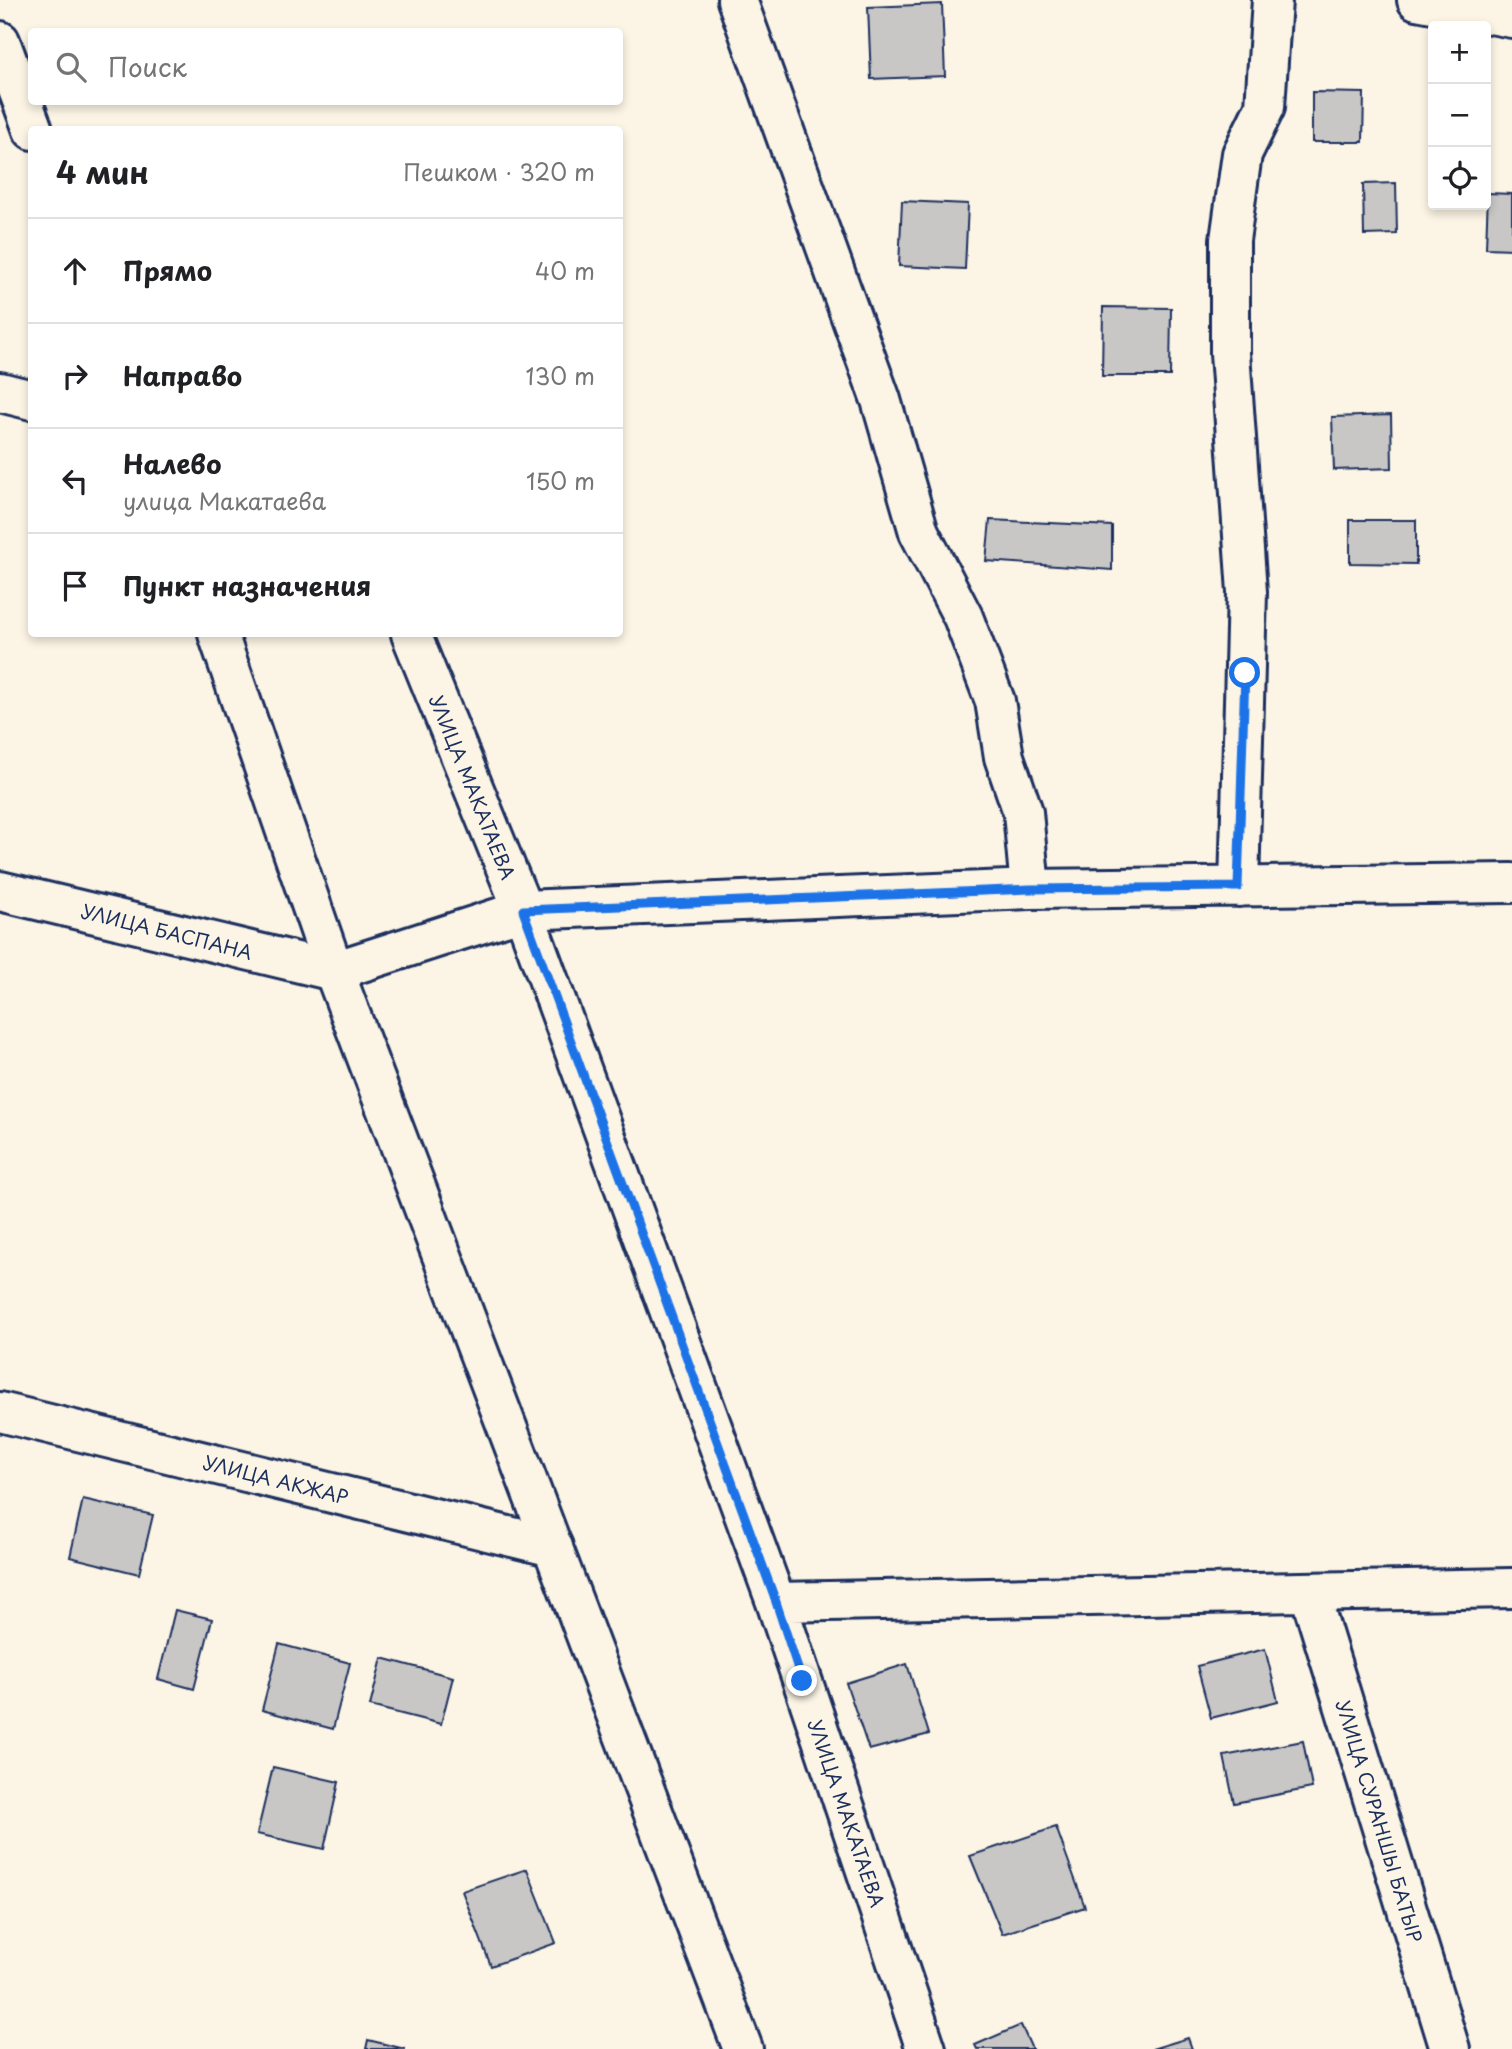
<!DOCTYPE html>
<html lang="ru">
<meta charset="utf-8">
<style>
body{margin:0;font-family:"Playpen Sans",sans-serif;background:#f2f2f2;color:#202124}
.controls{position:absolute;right:21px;top:21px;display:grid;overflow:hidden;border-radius:7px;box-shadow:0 4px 10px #0003}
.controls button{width:63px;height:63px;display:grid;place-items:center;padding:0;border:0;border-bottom:2px solid #e0e0e0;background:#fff;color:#202124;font:35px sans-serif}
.stop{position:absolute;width:21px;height:21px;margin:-16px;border:5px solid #1a73e8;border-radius:50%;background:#fff}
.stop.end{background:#1a73e8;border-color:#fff;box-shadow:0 2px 7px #0008}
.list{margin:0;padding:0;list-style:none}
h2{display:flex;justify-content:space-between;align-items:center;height:91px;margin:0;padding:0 28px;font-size:30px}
h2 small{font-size:23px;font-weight:400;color:#757577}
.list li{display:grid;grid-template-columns:46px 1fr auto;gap:21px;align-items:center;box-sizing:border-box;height:105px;padding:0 28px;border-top:2px solid #e0e0e0}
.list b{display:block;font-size:26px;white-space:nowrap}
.list p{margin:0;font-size:23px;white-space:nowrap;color:#757577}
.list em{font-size:23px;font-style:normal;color:#757577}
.icon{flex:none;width:38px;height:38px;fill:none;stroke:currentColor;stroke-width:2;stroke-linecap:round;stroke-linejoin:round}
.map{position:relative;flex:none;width:1512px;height:2049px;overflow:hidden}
.search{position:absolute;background:#fff;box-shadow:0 4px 10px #0003;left:28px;top:28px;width:595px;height:77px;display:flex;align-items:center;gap:18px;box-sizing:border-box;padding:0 24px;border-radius:7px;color:#757577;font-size:26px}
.panel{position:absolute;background:#fff;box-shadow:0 4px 10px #0003;left:28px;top:126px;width:595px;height:511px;border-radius:7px}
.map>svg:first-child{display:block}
.building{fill:#c8c7c6;stroke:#1b2f5e;stroke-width:2}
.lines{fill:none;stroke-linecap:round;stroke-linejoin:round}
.minor-casing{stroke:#1b2f5e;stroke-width:44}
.tertiary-casing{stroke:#1b2f5e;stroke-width:44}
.minor{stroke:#fcf5e5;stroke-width:38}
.tertiary{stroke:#fcf5e5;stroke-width:38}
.route{stroke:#1a73e8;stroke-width:9}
.labels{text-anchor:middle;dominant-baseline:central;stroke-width:7;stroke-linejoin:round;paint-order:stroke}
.street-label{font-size:19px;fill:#1b2f5e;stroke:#fcf5e5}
</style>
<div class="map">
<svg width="1512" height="2049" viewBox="0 0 1512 2049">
<rect width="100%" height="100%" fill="#fcf5e5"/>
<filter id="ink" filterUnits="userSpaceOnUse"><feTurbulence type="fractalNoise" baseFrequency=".0143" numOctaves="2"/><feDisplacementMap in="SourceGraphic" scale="14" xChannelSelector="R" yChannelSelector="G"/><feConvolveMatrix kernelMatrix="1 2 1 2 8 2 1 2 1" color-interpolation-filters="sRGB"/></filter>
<g filter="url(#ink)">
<!-- building -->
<path class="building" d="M942 4 945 76 871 79 868 7Z
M1312 92 1364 93 1363 142H1312Z
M1396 183 1397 234 1364 235 1363 184Z
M1488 193 1512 194V249L1486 248Z
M902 201 968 204 965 269 899 266Z
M1103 307 1171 308 1170 376H1102Z
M1391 415 1392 468 1334 470 1332 417Z
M990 520 1112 526V570L986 561Z
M1350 520H1416V564L1350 563Z
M83 1499 153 1515 139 1574 70 1557Z
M175 1610 212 1619 194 1689 158 1679Z
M279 1644 350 1663 333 1729 262 1710Z
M1265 1649 1278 1701 1211 1718 1197 1666Z
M382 1658 453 1677 441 1724 370 1706Z
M907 1664 929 1734 869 1750 846 1683Z
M1303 1741 1312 1788 1234 1803 1224 1756Z
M273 1767 339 1782 324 1849 257 1834Z
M1056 1827 1085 1907 1002 1934 970 1856Z
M527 1869 556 1943 491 1966 462 1891Z
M1021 2025 1032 2049H977L975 2045Z
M1188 2038 1192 2049H1152Z
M368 2040 405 2049H366Z"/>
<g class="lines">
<!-- minor casing -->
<g class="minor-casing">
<path id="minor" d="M737 0 881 400 919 532 963 617 995 701 1004 757 1023 812 1030 889
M1417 0 1512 18
M0 392 32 400
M411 634 523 910 776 1602 926 2049
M1239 887 1247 592 1230 353V240L1242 154 1265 107 1272 0
M0 891 334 971 523 910 1030 889 1512 883
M0 1412 553 1547
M1310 1594 1450 2049
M776 1602 1512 1588"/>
</g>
<!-- tertiary casing -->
<g class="tertiary-casing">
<path id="tertiary" d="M0 41 33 130
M218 634 334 971 743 2049"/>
</g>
<!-- minor -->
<use href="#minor" class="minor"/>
<!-- tertiary -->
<use href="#tertiary" class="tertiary"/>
</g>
</g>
<g class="lines" filter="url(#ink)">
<!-- route -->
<path class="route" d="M802 1681 776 1602 523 910 1030 889 1238 887 1245 673"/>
</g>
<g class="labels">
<!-- street labels -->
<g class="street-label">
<text transform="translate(473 787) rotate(68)">УЛИЦА МАКАТАЕВА</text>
<text transform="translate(167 931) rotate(14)">УЛИЦА БАСПАНА</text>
<text transform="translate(276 1479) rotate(14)">УЛИЦА АКЖАР</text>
<text transform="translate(847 1813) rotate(71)">УЛИЦА МАКАТАЕВА</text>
<text transform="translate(1380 1821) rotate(73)">УЛИЦА СУРАНШЫ БАТЫР</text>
</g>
</g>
</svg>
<div class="controls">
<button>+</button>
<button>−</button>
<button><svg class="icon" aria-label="locate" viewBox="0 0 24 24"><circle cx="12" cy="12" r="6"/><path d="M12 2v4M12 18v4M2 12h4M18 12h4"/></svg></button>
</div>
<div class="stop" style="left:1245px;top:673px"></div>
<div class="stop end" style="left:802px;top:1681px"></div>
<div class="search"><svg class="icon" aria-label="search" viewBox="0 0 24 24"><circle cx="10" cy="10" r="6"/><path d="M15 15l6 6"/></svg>Поиск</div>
<section class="panel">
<h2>4 мин<small>Пешком · 320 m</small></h2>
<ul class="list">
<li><svg class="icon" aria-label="ahead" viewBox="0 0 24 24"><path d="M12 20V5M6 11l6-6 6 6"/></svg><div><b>Прямо</b></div><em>40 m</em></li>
<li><svg class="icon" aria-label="right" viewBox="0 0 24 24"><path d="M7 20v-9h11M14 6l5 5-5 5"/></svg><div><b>Направо</b></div><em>130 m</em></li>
<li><svg class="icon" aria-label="left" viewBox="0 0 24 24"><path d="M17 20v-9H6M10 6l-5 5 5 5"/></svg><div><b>Налево</b><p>улица Макатаева</p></div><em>150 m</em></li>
<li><svg class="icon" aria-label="arrive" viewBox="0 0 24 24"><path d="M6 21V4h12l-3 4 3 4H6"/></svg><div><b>Пункт назначения</b></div></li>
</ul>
</section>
</div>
